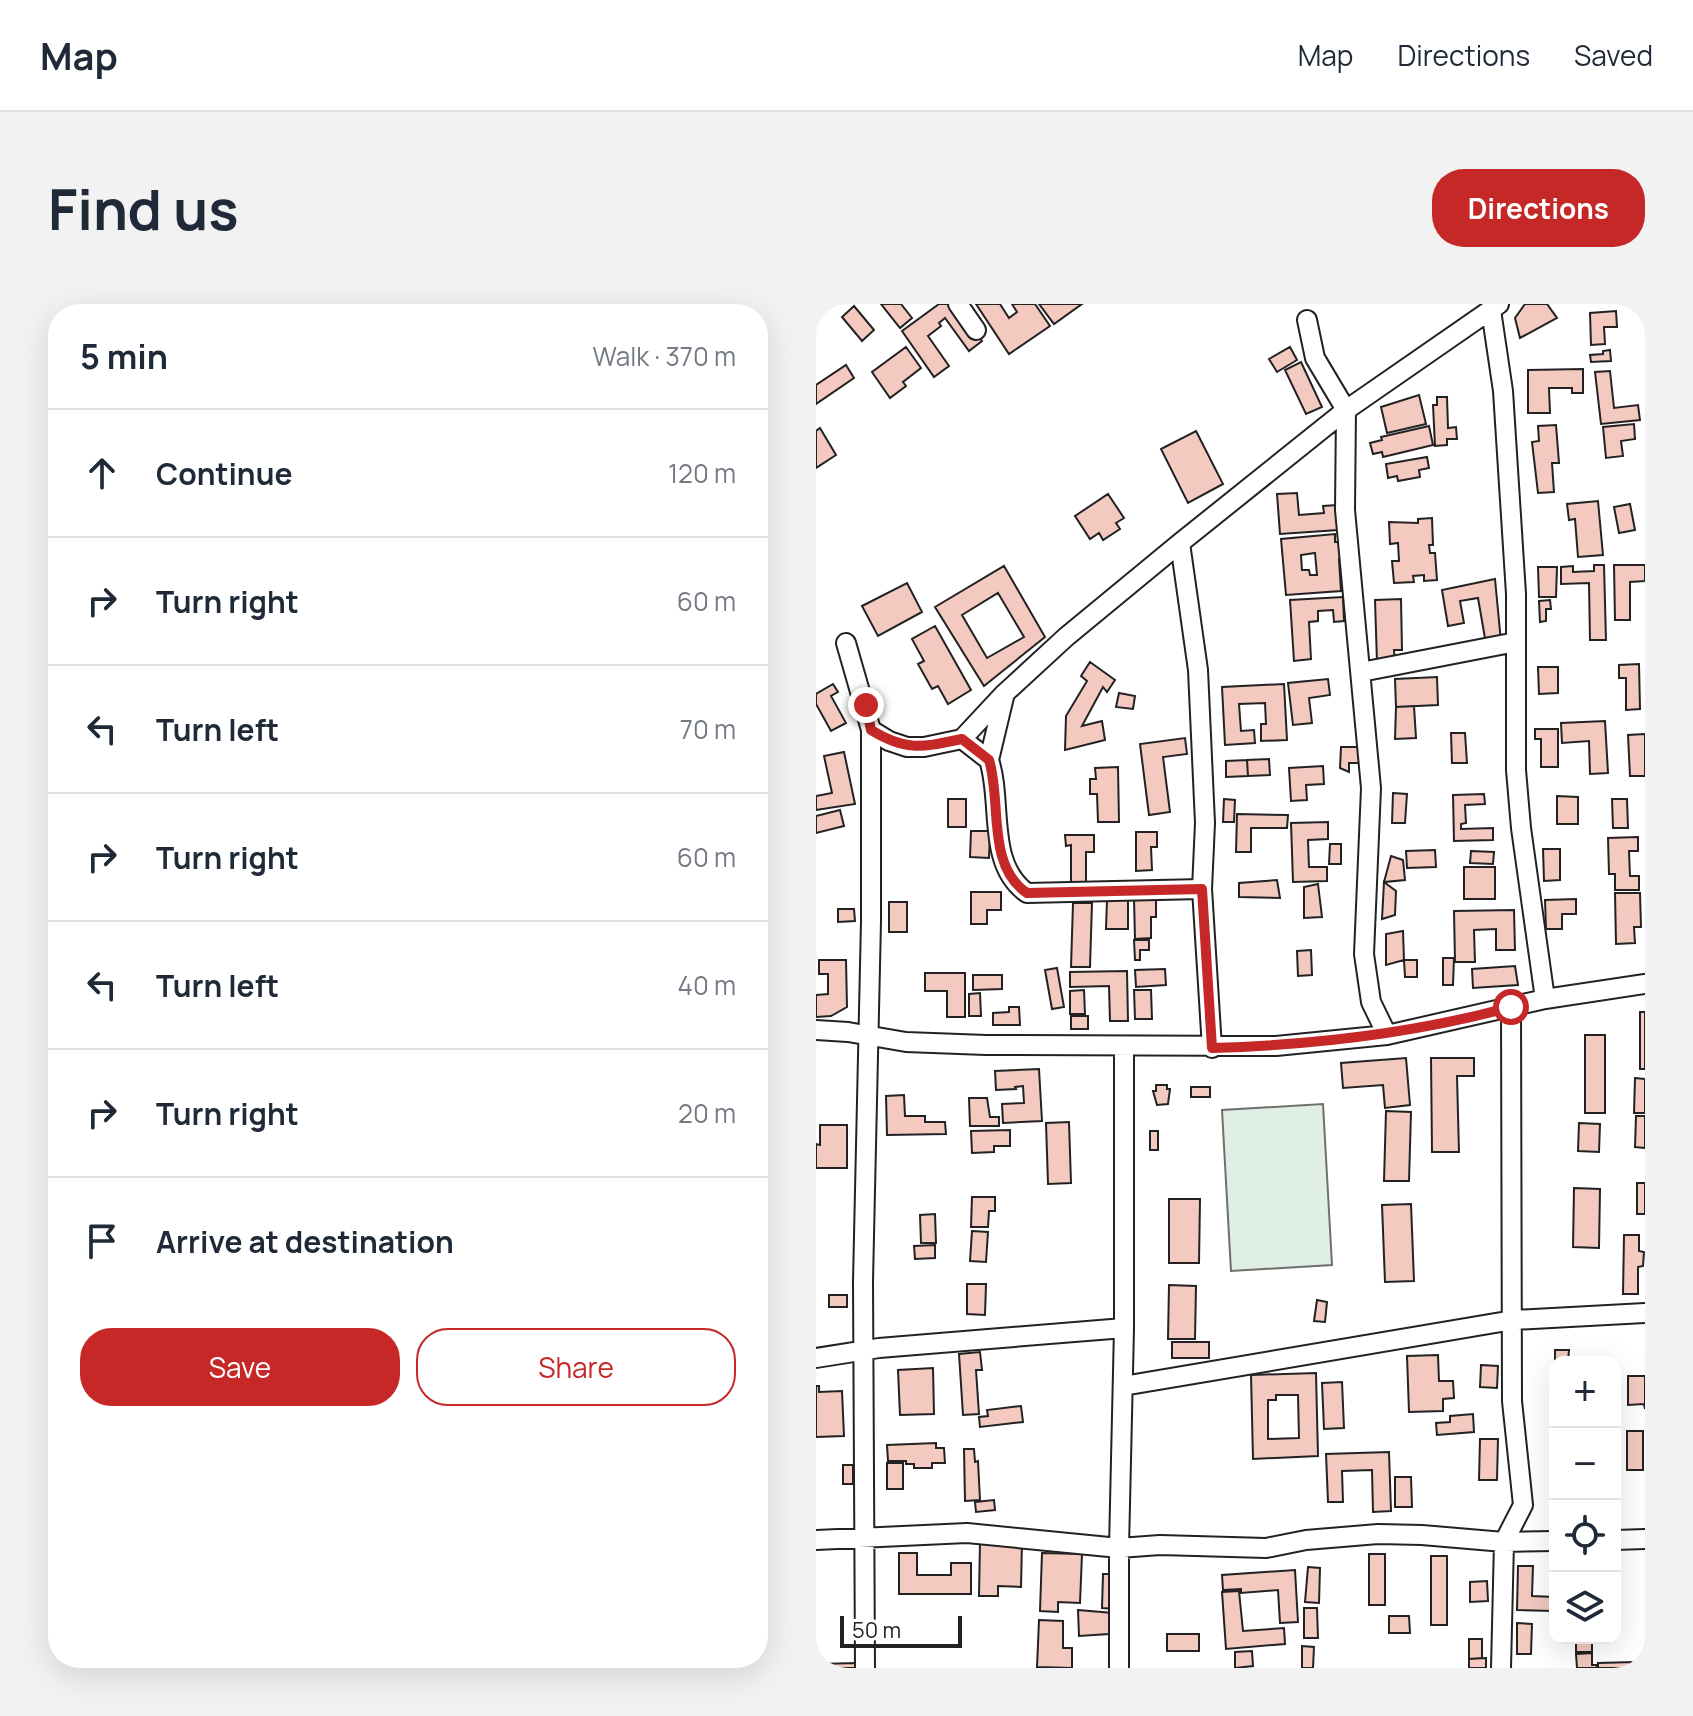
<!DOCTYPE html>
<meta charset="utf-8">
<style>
body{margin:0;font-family:Manrope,sans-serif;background:#f2f2f3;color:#1f2937}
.controls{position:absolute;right:24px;bottom:24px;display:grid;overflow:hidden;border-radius:16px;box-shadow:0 8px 32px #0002}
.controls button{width:72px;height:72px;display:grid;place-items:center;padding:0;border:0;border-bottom:2px solid #e0e1e3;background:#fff;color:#1f2937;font:40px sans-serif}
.scale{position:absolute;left:24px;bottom:20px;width:122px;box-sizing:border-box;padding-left:8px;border:4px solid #222;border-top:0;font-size:22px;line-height:28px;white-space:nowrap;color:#222;-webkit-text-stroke:6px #fff;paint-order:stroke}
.stop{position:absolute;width:24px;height:24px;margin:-18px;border:6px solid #c62828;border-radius:50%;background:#fff}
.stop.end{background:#c62828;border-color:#fff;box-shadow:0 2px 8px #0008}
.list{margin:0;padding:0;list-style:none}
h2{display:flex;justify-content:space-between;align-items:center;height:104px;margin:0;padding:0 32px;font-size:34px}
h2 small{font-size:26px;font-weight:400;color:#747a83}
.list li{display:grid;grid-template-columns:52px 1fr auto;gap:24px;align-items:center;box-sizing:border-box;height:128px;padding:0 32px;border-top:2px solid #e0e1e3}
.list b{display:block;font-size:30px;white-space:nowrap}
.list em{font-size:26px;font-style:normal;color:#747a83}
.actions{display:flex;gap:16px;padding:24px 32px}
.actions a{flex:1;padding:18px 0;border:2px solid #c62828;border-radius:32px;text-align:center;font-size:28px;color:#c62828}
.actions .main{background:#c62828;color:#fff}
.icon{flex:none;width:44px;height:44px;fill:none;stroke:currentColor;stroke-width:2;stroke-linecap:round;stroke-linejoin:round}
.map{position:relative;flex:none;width:829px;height:1364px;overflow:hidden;border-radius:32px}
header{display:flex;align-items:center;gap:48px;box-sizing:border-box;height:112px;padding:0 40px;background:#fff;border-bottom:2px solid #e0e1e3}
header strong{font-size:38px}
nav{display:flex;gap:44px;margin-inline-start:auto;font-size:28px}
.intro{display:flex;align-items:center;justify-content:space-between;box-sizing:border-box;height:192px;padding:0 48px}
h1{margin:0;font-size:56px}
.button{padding:20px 36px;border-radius:32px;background:#c62828;color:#fff;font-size:28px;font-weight:700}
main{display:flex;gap:48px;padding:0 48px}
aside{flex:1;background:#fff;border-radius:32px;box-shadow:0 8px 32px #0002}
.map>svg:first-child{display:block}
.green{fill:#e0efe3;stroke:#6f6f6f;stroke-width:2}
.building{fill:#f3c9c0;stroke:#222;stroke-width:2;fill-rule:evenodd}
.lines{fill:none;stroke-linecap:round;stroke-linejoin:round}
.minor-casing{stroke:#222;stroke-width:22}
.minor{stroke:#fff;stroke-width:18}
.route{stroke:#c62828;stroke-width:10}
</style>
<header>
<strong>Map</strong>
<nav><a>Map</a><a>Directions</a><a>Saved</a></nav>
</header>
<div class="intro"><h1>Find us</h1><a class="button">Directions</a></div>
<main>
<aside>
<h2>5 min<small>Walk · 370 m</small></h2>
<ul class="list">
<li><svg class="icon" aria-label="ahead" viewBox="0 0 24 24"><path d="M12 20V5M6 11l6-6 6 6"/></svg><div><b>Continue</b></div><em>120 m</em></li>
<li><svg class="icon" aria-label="right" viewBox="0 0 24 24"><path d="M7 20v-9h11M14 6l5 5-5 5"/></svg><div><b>Turn right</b></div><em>60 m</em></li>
<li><svg class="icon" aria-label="left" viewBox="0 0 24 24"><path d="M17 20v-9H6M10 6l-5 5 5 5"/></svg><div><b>Turn left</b></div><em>70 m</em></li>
<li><svg class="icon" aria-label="right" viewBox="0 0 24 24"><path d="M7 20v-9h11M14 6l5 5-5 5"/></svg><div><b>Turn right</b></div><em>60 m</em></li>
<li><svg class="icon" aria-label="left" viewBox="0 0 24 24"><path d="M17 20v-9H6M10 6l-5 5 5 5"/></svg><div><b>Turn left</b></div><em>40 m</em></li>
<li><svg class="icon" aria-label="right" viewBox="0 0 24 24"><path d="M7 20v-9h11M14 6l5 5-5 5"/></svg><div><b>Turn right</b></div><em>20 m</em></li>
<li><svg class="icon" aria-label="arrive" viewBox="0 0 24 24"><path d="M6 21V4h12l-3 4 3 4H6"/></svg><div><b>Arrive at destination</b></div></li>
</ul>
<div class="actions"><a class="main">Save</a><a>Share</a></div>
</aside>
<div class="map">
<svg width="829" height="1364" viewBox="0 0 829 1364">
<rect width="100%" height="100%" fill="#fff"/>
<!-- green -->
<path class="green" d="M507 800 516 961 415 967 406 806Z"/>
<!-- building -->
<path class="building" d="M65 0H85L96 14 84 24Z
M123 0H140L166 37 153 47 129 14 123 19 125 22 112 32 133 62 118 73 86 27Z
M160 0H184L193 14 201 8 196 0H219L234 22 193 50Z
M223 0H266L238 20Z
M709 0H731L741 14 704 34 699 14Z
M38 2 58 26 46 37 26 13Z
M800 7 801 23H788L789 40 775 41 774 9Z
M90 43 105 64 87 78 90 82 74 94 56 68Z
M474 43 481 56 461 68 453 55Z
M794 46 795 57 775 58 774 51 787 50V47Z
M485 58 506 103 490 110 469 66Z
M30 61 38 74 0 100V81Z
M767 65V89H756V84H733L734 109H712V66Z
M794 67 798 104 822 101 824 116 785 120 779 68Z
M603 91 610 120 571 129 565 103Z
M621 93H631L632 124 640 123 641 135H631V141L619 142 617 101H621Z
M818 120 819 135 805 137 807 152 790 154 787 123Z
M740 121 743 159H736L738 188 722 189 716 138 723 137 722 122Z
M613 122 617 141 567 153 566 148 557 150 554 139 566 136 565 133Z
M4 124 20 151 0 164V127Z
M380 127 407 180 372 199 345 145Z
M611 153 613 164 603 166 604 173 582 177 581 172 572 174 570 160Z
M481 189 483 211 508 209 507 202 521 201 522 226 464 230 461 190Z
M292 190 308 214 300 219 304 225 287 236 283 229 274 235 259 212Z
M782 197 787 251 762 253 759 215 753 216 751 200Z
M814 200 819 226 803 229 798 203Z
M616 214 617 241H613L614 249H619L621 276 608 277V271L597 272 598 278 578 279 576 257H583L582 239 574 240 573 218 602 219V215Z
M519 230V238H526L528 254 523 255 525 287 470 291 465 235ZM499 249 501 271H494L493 266H486L485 251Z
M778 261H788L790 336H774L773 279 745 280V263L757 262V268L778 267Z
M798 261H829V277L814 278V316H799Z
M188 262 229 333 168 382 119 303ZM182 289 208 333 171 354 146 311Z
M722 263H741L740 293H723Z
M679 275 685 338 670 340 662 294 644 297 648 319 632 322 626 286Z
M91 279 106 308 62 332 46 302Z
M527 293 528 317 518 318 517 306 502 307V317L493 318 495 355 478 357 474 296Z
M585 295 586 346H578L579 359H561L559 296Z
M734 296 735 305H730V317L724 318 723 297Z
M119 322 155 386 132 400 122 382 116 385 102 360 108 357 96 335Z
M274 358 299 376 291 388 287 383 266 422 286 417 289 436 249 446 250 412 271 377 265 372Z
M823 360 824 405 810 406V374H803V361Z
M722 363H742V389L723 390Z
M621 373 622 401 580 403 579 375Z
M512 375 514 391 493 394 496 419 477 421 472 379Z
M17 380 22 388 15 392 30 419 15 427 0 400V390Z
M468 380 471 436 445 437V420H450L449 399 423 400 425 427 438 426 439 439 409 441 406 383Z
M303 389 319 392 317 405 300 403Z
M598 402 600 434 579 435 580 403Z
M789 417 792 469 774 470 773 437 746 439 745 419Z
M719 425H742V463H725V435H719Z
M635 429H649L651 459H636Z
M829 430V472H814L812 431Z
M369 434 371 450 347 453 354 508 333 511 324 440Z
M525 443H545L548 459H533V468L524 464Z
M28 448 39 500 0 506V492L16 489 8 452Z
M453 455 454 471 432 472 431 456Z
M431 456 432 472 410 473V457Z
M507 462 508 480 490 481 491 496 475 497 473 464Z
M302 463 303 518H282L281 490H274V475H280L279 464Z
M577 489 591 490 589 519H576Z
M668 490 669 500 649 501 650 519 645 520V525L677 524V536L638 537 637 491Z
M741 492 762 493V520H741Z
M132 495H150V523H132Z
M408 495 419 496 418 518H407Z
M796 495H811L812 524H797Z
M24 506 28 522 0 529V512Z
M421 510 472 511 471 524H435V548H420Z
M512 518V535L492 536 493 563H511V577L477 578 475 519Z
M155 527H174L173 554 154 553Z
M320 528H341V543H335L336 566 320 567Z
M249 531H278V548H270V580H255V541L250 542Z
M822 533V547H813L814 572H823V586H799V570H793L792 534Z
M514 540H525V560H513Z
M727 545H744V576L728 577Z
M619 546 620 563 591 564 590 547Z
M655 547 678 548 677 560 654 559Z
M575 552 587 556 589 576 568 578Z
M648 563H679V595H648Z
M461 576 464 594 423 593V579Z
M568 578 580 587 579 611 566 615Z
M502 580 506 613 488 614V583Z
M155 588H185V606H171V620H155Z
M799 589H824L825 623H818L819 639 800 640Z
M291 595 312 596V625H290Z
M318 595H340V613H335V634L319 635Z
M760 595V610H746V625H730L729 596Z
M73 598H91V628H73Z
M257 599H276L274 663H255Z
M22 605H38L39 617 22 618Z
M698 606 699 646H680V625L658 626 659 658H639L638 607Z
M587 627 588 656 570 661V630Z
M318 636H333V646H324V656H319Z
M495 646 496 671 482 672 481 647Z
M627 654H638L637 681H627Z
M3 656H30L31 703 15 712 0 713V691L12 690V670H3Z
M588 656H601V673H589Z
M699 662 702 681 657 684 656 665Z
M241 664 248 703 236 705 229 666Z
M349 665 350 681 320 683 319 666Z
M311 667 312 717H294L293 682 254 683V668Z
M109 669H149V713H131V687H109Z
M157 671H186V685L157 686Z
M268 686 269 710H254V687Z
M318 686H335L336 715H319Z
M164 689 165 712H153V690Z
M193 703H203L204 721H177V709L193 708Z
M824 708H829V765H824Z
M255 712H272V725H255Z
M769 731H789V809H769Z
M590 754 594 801 569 804 567 781 527 784 525 759Z
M615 754H658V772H641L643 848H616Z
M223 765 226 817 187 819 186 800 208 799 207 782 199 783 200 785 180 786 179 767Z
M819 774 829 775V809H818Z
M340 781H351V785H354L352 800 341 801 337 787H340Z
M375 783H394V793H375Z
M88 791 89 812H109V818H129L130 830 71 831 70 792Z
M153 794H171L174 813H183V822H154Z
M570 807 595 808 593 877H568Z
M820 812H829V844L819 843Z
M253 818 255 879 232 880 230 819Z
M763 819 784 820 783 848 762 847Z
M4 821H31V864H0V840L4 841Z
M194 826V842H178V848L156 849 155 827Z
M334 827H342V846H334Z
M821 879H829V910H821Z
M758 884 784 885 783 944 757 943Z
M156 893H179V907H173L172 923H155Z
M353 895H384L383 959H353Z
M595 900 598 977 569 978 566 901Z
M119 910 120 939H105L104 911Z
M156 927 172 928 170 958 154 957Z
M808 931H823V947L828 948 827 962 822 963V990H807Z
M119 941V954L99 955 98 942Z
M151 980H170L169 1011 151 1010Z
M353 981 380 982 379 1035H352Z
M13 991H31V1003H13Z
M501 996 511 998 509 1018 498 1017Z
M356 1038H393V1054H356Z
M739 1046H753L752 1058H739Z
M164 1048 166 1066H160L163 1110 147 1111 143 1050Z
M622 1051 623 1077H637L638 1094 627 1095V1107L593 1108 591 1052Z
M665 1061 682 1062 681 1084 664 1083Z
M117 1064 118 1110 84 1111 82 1066Z
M500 1069 502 1152 437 1155 435 1071ZM460 1091H482L483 1134 452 1135V1096H460Z
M812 1072H829V1105L828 1100 812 1101Z
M526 1078 528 1124 508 1125 506 1079Z
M0 1082H3V1088L26 1087 28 1132 0 1133Z
M205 1102 207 1118 164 1123 163 1113 172 1112 171 1106Z
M657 1110 658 1128 621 1131 620 1119 634 1118V1112Z
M811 1127H827V1166H811Z
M734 1130H739V1170H734Z
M664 1135H682L681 1176H663Z
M120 1139V1144H128L129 1159H116V1164H98V1160H90V1157H72L71 1141Z
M148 1145H158L159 1158 162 1157 164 1196 149 1197Z
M573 1148 575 1207 557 1208 556 1166 526 1167 527 1198H512L510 1150Z
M71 1159H87V1185H71Z
M27 1161H37V1180H27Z
M579 1173H595L596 1203H579Z
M178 1196 179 1206 160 1208 159 1198Z
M164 1238H206L205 1283 182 1282V1292H163Z
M83 1249H101V1271H135V1259H155V1290H83Z
M226 1249 266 1250 264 1299 242 1298V1308L224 1307Z
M553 1250H569V1301H553Z
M615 1252H631V1321H615Z
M702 1262H717L716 1292 739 1293V1307L701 1306Z
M492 1263 504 1264 503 1299 489 1298Z
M479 1266 482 1318 464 1319 462 1286 425 1289V1285L407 1286 406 1271Z
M287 1270H301L300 1305 286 1304Z
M671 1277 672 1297 654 1298V1278Z
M423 1287 427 1327 468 1324 469 1340 410 1345 406 1288Z
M488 1304H501L502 1334H488Z
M262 1306 297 1309 293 1330 263 1332Z
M573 1312H593L594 1329H573Z
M223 1316 247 1317V1344H256V1364L221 1363Z
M701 1319 716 1320 715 1350H701Z
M351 1330H383V1347H351Z
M760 1334H776V1348H760Z
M653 1335H666V1354L653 1355Z
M486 1342 498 1343 497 1364H486Z
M436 1347 437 1362 419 1364V1348Z
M776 1349V1361H781V1364H761L760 1350Z
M670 1354V1364H653V1355Z
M818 1358V1364H782V1359Z
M42 1359V1364H0V1360Z"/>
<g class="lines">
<!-- minor casing -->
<g class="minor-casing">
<path id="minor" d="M142 0 160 26
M675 6 687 87 700 290V466L705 524 729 695
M491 16 499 54 530 106 529 206 555 484 548 650 555 698 571 731
M364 239 382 366 389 519 386 585 396 744
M30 339 55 426V617L47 977 49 1364
M545 368 700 338
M55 426 73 437 91 443H108L146 435 188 390 250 333 364 239 530 106 683 0
M146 435 173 456C187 498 170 560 211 589L386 585
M173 456 188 393
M0 726 32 728 90 738 170 741 460 742 571 731 729 695 829 680
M0 1054 63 1044 308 1024
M307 1082 697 1016 829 1009
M0 1236 151 1229 303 1244 344 1241 450 1244 490 1236 562 1230 606 1231 688 1238 739 1237
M799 1236 829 1235
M303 1364V1244L308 1024V743
M685 1364 688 1238 707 1201 696 1097 695 703"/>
</g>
<!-- minor -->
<use href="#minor" class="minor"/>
</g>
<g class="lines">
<!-- route -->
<path class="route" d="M50 401 55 426C91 448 107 443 146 435L173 456C186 498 170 561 211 589L386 585 396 744C498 741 596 730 695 703"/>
</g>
</svg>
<div class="controls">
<button>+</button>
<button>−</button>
<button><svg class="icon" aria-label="locate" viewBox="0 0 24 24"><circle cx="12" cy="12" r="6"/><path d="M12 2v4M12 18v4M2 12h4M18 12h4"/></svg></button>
<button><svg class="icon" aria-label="layers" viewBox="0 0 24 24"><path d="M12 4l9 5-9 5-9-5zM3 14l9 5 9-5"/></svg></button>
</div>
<div class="scale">50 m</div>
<div class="stop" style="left:695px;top:703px"></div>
<div class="stop end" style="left:50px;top:401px"></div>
</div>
</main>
